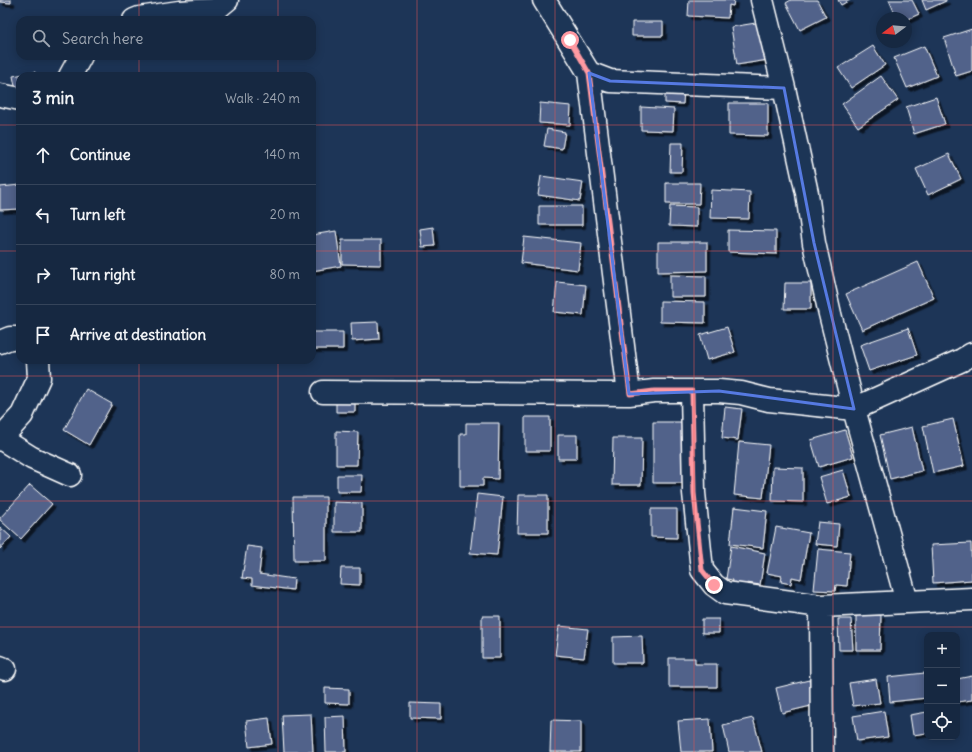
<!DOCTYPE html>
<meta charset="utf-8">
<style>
body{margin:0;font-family:Delius,sans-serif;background:#23344c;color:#f1f3f6}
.controls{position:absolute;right:12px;bottom:12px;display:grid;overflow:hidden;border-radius:8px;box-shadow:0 2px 10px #0003}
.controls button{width:36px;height:36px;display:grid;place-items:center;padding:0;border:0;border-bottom:1px solid #35445a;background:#162841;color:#f1f3f6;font:20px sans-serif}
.compass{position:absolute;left:876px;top:12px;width:36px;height:36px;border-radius:50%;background:#162841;box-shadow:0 2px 10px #0003;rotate:254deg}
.stop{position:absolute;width:12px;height:12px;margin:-9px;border:3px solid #ff9aa2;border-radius:50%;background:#fff}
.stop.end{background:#ff9aa2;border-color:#fff;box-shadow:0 1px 4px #0008}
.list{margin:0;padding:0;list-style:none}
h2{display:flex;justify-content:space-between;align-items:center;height:52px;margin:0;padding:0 16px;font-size:17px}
h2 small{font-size:13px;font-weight:400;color:#9ea6b1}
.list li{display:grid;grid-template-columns:26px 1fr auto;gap:12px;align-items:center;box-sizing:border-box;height:60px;padding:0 16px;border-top:1px solid #35445a}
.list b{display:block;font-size:15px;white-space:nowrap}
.list em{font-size:13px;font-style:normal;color:#9ea6b1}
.icon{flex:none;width:22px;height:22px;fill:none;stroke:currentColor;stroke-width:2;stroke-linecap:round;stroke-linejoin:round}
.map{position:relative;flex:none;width:972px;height:752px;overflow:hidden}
.search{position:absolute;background:#162841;box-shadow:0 2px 10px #0003;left:16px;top:16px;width:300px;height:44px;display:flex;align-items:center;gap:10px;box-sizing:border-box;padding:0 14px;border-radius:12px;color:#9ea6b1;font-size:15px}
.panel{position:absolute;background:#162841;box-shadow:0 2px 10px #0003;left:16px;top:72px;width:300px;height:292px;border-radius:12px}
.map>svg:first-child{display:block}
.building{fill:#51628a;stroke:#fff;filter:url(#shadow)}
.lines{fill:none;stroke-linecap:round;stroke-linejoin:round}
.minor-casing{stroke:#fff;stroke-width:25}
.minor{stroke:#1d3557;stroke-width:22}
.route{stroke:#ff9aa2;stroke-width:5}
.marked{fill:none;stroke:#567ae2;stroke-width:3;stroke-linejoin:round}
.grid{fill:none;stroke:#de5353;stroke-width:1;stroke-opacity:0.55}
</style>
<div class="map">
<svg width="972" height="752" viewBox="0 0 972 752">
<defs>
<filter id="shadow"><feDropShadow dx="3.5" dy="3.5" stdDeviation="0" flood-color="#0009"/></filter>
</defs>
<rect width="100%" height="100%" fill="#1d3557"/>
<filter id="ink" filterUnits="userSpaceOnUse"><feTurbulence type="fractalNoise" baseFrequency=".025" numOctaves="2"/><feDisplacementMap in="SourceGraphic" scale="8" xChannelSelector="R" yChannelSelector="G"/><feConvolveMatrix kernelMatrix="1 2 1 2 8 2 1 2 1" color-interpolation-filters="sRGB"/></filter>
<g filter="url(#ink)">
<!-- building -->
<path class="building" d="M0 0H11V3L0 2Z
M689 0H734L733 6 729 5 728 18 688 16Z
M791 0H817L826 17 800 30 786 3Z
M838 0H850L841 5Z
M889 0H912L919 14 906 20V18H897Z
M922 0H946V1L926 10Z
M632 22H663V36H632Z
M762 22 768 60 737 65 731 27Z
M972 29V71L956 76 944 38Z
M873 46 885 65 851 88 838 68Z
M924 46 937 76 907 88 894 58Z
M35 72 36 76H20V90L16 91 13 76Z
M881 76 898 100 858 127 842 104Z
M665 90H684L683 104 665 103Z
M936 97 945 124 914 134 906 107Z
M540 103 571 106 570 125 539 123Z
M729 103H768V136L729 135Z
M641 107 674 109 673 131 641 130Z
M547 129 565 132 562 149 544 146Z
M671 143H683L682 172H670Z
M949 154 961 179 928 195 916 169Z
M541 176 583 182 580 201 538 195Z
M666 183H700L699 204H666Z
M20 185V209L0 210V187Z
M711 190 750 192 749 219 710 218Z
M539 206H582V225H539Z
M670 206 697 207V227L669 226Z
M433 227 435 246 422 247 420 229Z
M728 230 776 231V254L728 252Z
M336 231 341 266 312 271V235Z
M524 237 581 243 578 270 521 263Z
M342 240H381V265L342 264Z
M658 242H707V271L658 272Z
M918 262 934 298 862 330 846 294Z
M670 275 706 276V297H670Z
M557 282 586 285 583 315 554 312Z
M785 283H811V309H784Z
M660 301 705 302V323L660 322Z
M378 322 379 339 352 341 351 323Z
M727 327 735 352 707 360 700 335Z
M908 328 917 355 869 371 860 345Z
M312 332H343V349H312Z
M86 389 112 404 89 445 64 430Z
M336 397H355V412H336Z
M725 407 742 409 738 440 722 438Z
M525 417H550V451H525Z
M953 419 964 466 933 473 923 426Z
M653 422H689L688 483H653Z
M466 423H499L498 479 483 478V486H460V434H466Z
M912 427 922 471 890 479 880 435Z
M845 430 853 457 819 467 811 440Z
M336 431 358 432 357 465H336Z
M558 435H577V459H558Z
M613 438H642L641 485H612Z
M739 442 769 445 763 498 734 495Z
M773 467 803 468V502L772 501Z
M843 470 851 497 827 504 819 477Z
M337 475H362L361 492H337Z
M30 485 52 504 21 539 0 520V518Z
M477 494 503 497 497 555 470 553Z
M518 495H548V533H517Z
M293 497H326V561H294Z
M334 502 362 503V532H334Z
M734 507 767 511 763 548 730 544Z
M651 509H677V538L651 537Z
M818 522 839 524 837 546 815 544Z
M0 527 11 537 0 549Z
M776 527 809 533 801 579 792 577 791 584 781 582 782 576 767 573Z
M971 543 972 580 933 583 931 545Z
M247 546 262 548 259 574 294 579 293 590 252 585V579L242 578Z
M731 546 765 553 760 585 747 583 746 591 731 589 733 580 726 579Z
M818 549 850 552 847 586 836 585 835 591 814 590Z
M341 568H360V585L340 584Z
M856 615H881L880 650H856Z
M482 616H500V658H482Z
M702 619H719V633H702Z
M838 619H851L853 650H839Z
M559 626 588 629 584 658 555 655Z
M642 636 643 663H613V637Z
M669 658H695V664H717V687H669Z
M925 673 927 698 890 702 888 677Z
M972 676V700L957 702V679Z
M876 679 880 703 853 706 849 683Z
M809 680 815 705 782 713 776 688Z
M325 688 349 689V704L325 703Z
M410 703 441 704V719L410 718Z
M884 711 888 737 857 741 853 716Z
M927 712V733L913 735 910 715Z
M311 714 313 752H284L282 715Z
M345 716 346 752H326L325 717Z
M269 718 272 744 249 747 246 721Z
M753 718 762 752H729L723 725Z
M710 719 712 752H681L678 721Z
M551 720 581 721V752H550Z"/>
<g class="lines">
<!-- minor casing -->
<g class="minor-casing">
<path id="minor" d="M544 0 589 73 610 81 784 88
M762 0 784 88 807 193 814 243 830 314 854 409 907 602
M134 20 139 18 179 12 215 10 227 0
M589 73 629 394
M70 76 81 56
M0 95 20 99
M0 342 10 338H20
M692 391 694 493 702 570 714 585 725 593 821 606 972 599
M323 392 629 394 654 391H719L741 393 769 400 854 409 962 360 972 354
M0 438 32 458 70 475
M1 438 22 415 39 378 38 360
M821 606 822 752
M0 667 5 669"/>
</g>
<!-- minor -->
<use href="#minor" class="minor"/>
</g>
</g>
<g class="lines" filter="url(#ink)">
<!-- route -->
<path class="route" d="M570 40 589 73 630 394 654 391H692L694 493 702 570 714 585"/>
</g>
<!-- marked area -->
<path class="marked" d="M589 73 610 81 784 88 814 243 854 409 719 391 629 394Z"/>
<!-- grid -->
<path class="grid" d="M139 0V20M278 0V20M417 0V752M555 0V752M694 0V752M833 0V752M139 56V76M278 56V76M0 125H20M312 125H972M0 251H20M312 251H972M139 360V752M278 360V752M0 376H972M0 501H972M0 627H972"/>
</svg>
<div class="controls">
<button>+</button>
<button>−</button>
<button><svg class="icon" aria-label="locate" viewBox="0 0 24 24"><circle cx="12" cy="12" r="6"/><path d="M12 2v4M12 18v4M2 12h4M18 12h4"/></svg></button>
</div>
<svg class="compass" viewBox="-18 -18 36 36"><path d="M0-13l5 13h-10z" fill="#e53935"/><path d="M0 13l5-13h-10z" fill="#9ea6b1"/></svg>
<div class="stop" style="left:570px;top:40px"></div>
<div class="stop end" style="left:714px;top:585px"></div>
<div class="search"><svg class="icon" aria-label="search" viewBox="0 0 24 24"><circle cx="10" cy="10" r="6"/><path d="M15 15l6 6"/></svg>Search here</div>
<section class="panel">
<h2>3 min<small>Walk · 240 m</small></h2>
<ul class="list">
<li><svg class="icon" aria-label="ahead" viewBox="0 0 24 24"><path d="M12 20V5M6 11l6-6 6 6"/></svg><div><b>Continue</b></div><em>140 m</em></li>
<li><svg class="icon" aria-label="left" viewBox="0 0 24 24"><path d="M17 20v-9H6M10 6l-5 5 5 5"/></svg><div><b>Turn left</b></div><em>20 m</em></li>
<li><svg class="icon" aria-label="right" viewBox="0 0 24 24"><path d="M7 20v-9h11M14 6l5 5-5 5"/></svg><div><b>Turn right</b></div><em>80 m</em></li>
<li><svg class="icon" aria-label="arrive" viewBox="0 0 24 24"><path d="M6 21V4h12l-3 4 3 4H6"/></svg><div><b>Arrive at destination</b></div></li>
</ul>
</section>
</div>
